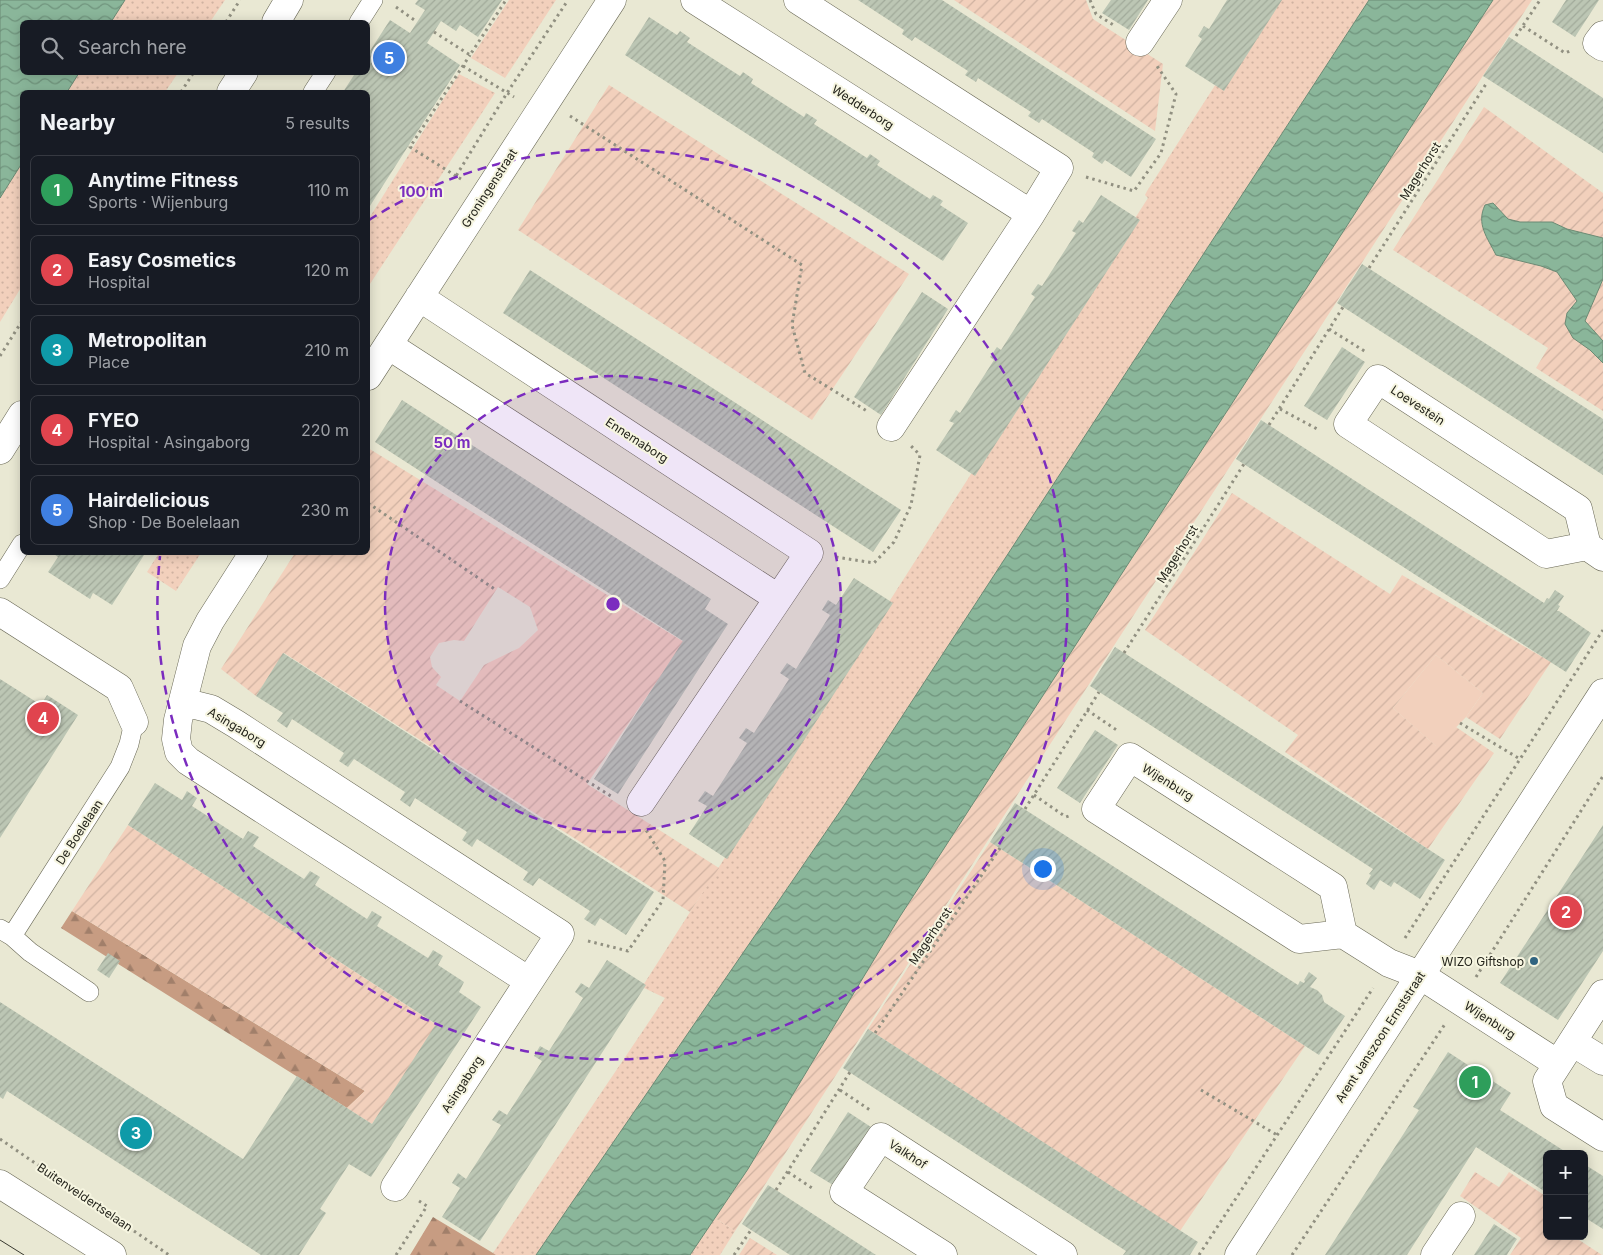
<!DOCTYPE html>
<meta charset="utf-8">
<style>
body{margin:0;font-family:Inter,sans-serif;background:#20242c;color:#f1f3f6}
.controls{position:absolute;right:15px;bottom:15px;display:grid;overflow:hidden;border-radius:8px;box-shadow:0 2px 12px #0003}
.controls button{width:45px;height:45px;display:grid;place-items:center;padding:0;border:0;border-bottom:1px solid #363941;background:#171b24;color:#f1f3f6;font:25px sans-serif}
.you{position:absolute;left:1042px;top:868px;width:18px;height:18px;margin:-12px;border:4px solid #fff;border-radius:50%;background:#1a73e8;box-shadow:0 0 0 8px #1a73e833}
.badge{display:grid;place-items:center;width:32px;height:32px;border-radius:50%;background:#ea580c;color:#fff;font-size:16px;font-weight:700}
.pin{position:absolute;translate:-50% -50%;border:2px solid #fff;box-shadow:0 1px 5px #0006}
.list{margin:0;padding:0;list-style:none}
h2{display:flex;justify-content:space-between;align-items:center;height:65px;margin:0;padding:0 20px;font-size:21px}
h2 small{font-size:16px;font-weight:400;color:#9ea1a6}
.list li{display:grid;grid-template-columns:32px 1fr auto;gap:15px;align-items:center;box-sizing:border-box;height:70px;margin:0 10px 10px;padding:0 10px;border:1px solid #363941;border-radius:8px}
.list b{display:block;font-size:19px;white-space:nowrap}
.list p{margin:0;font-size:16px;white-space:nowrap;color:#9ea1a6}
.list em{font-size:16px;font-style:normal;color:#9ea1a6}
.icon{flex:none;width:28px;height:28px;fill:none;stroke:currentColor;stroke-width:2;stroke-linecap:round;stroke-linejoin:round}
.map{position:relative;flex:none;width:1603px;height:1255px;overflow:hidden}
.search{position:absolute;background:#171b24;box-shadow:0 2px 12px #0003;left:20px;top:20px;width:350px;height:55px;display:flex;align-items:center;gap:12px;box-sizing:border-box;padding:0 18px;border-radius:8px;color:#9ea1a6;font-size:19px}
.panel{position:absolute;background:#171b24;box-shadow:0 2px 12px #0003;left:20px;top:90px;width:350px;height:465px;border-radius:8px}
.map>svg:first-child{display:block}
.grass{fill:url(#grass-dots)}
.forest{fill:url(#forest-firs)}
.park{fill:#f2d0bc}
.garden{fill:url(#garden-furrows);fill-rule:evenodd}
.water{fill:url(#water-waves);stroke:#6b8a74}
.building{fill:url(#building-hatch)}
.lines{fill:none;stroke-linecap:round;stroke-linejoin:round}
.lane-casing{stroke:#686755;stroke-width:20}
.street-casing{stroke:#686755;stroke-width:29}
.secondary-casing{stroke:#686755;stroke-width:29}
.path{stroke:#919081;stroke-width:3;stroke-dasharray:2.5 4;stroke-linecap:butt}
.lane{stroke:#fff;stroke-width:19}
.street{stroke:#fff;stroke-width:28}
.secondary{stroke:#fff;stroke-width:28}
.tram{stroke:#38382f;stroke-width:1}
.ring{fill:none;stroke:#7b2cbf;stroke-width:2.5;stroke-dasharray:9 6}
.poi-dot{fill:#306480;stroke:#f6f5e0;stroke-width:2}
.labels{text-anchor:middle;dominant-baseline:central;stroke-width:4;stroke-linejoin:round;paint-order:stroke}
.street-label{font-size:12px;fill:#23231b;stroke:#f6f5e0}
.poi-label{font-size:12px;fill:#23231b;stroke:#f6f5e0;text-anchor:end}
.centre{fill:#7b2cbf;stroke:#f6f5e0;stroke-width:2.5}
.ring-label{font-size:15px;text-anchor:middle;font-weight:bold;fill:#7b2cbf;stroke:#f6f5e0;stroke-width:4;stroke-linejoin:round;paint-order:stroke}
</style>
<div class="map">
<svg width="1603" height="1255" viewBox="0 0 1603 1255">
<defs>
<pattern id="grass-dots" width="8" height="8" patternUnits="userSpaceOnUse" patternTransform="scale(1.25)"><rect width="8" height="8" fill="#f2d0bc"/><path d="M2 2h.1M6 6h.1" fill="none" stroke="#cfb2a1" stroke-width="1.8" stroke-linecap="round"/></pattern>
<pattern id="forest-firs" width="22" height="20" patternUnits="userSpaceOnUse" patternTransform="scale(1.25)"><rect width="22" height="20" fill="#c79c82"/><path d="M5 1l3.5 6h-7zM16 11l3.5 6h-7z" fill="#a17f6a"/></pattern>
<pattern id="garden-furrows" width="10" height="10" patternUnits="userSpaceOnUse" patternTransform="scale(1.25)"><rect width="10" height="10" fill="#f2d0bc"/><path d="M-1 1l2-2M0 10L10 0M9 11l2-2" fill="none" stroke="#cfb2a1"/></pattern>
<pattern id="water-waves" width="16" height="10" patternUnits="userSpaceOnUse" patternTransform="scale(1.25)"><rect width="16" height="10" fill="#8ab69a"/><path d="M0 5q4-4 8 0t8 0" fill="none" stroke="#70947d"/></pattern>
<pattern id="building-hatch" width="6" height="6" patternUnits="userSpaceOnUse" patternTransform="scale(1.25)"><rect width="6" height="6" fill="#bcc6b4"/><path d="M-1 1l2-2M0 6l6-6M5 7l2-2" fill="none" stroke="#a1aa9a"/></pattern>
</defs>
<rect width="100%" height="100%" fill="#e9e8d3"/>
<!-- grass -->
<path class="grass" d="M125 0H225L210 22H111Z
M509 0H556L505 78 471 58Z
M1270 0H1369L843 807 536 1255H496L493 1253 665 998 642 987 1148 198 1145 195 1147 191Z
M79 73V72L178 73 165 92H67Z
M459 74 495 93 368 287V220Z
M22 163V286L0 322V198Z
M159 553H201L176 591 147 572Z
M715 1218 735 1231 720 1255H690Z"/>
<!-- forest -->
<path class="forest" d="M72 911 365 1091 347 1108 61 928Z
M433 1217 493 1253 496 1255H410Z"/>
<!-- park -->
<path class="park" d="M1436 655 1483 693 1466 717 1437 747 1393 708Z"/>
<!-- garden -->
<path class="garden" d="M954 0H1086L1093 19 1163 64 1155 131Z
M1493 0H1532L735 1231 715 1218 748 1169 899 918Z
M609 85 909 274 812 420 518 230Z
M1484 107 1603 193V411L1536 368 1548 348 1393 250Z
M368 448 684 642 587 784 719 868 690 912 284 653 256 696 221 669 295 553 368 552ZM498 587 530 607 538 630 519 648 484 665 460 701 436 685 441 677 432 667 430 657 439 643 454 640 464 641Z
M1232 493 1390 594 1402 575 1551 662 1500 739 1466 717 1483 693 1436 655 1393 708 1436 746 1456 727 1494 753 1428 849 1285 752 1298 735 1145 630Z
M128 825 437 1025 372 1124 347 1108 365 1091 72 911Z
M990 842 1305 1046 1180 1231 868 1029Z
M1475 1172 1499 1187 1509 1172 1547 1197V1236H1573L1602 1255H1510L1521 1238 1460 1196Z
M750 1238 777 1255H739Z"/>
<!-- water -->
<path class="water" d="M0 0H125L111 22H22V72L79 73 67 92H22V163L0 198Z
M1369 0H1493L899 918 748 1169 690 1255H536L843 807Z
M1493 203 1508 219 1520 222H1552L1567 229 1603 238V279L1585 321 1603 341V363L1590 350 1573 338 1565 324 1567 313 1577 301 1557 272 1541 266 1496 255C1487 237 1476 224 1485 205Z"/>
<!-- building -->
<path class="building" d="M418 0H502L478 37 460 25 456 31 441 21 427 43 460 65 368 209V92H343L356 72H368V54L390 20 410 33 425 10 415 4Z
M858 0H942L1156 139 1131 177 1105 160 1102 164 1092 157 1094 153 1042 119 1039 123 1028 116 1031 112 978 78 976 82 965 75 968 71 915 37 912 41 902 34 904 30Z
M1111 0H1148L1129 30 1102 13Z
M1227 0H1282L1224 91 1185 66 1202 39 1198 36 1204 26 1209 29Z
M1566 0H1599L1575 37 1552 22Z
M649 17 677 35 680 31 690 38 687 42 740 76 743 72 753 79 751 83 804 117 806 113 817 120 814 124 867 158 870 154 880 161 877 165 930 199 933 195 943 201 940 205 968 223 943 261 625 55Z
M1509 37 1603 98V153L1483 76Z
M1101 195 1140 220 975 476 936 450 954 423 949 421 956 410 960 413 994 360 990 357 997 347 1001 350 1035 297 1031 294 1038 284 1042 286 1076 233 1072 231 1079 220 1083 223Z
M1362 264 1603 419V475L1337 303Z
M530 270 901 510 873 552 503 313Z
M922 292 948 309 881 415 854 397Z
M1342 347 1365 362 1327 420 1304 406Z
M402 400 711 599 705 609 728 624 618 794 594 779 683 641 375 442Z
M1261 420 1544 603 1547 598 1549 599 1555 590 1564 596 1558 605 1560 606 1557 611H1559L1591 633 1566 672 1236 459Z
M51 552H146L112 605 93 593 90 599 48 572 58 557Z
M854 578 893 603 727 859 689 834 707 806 698 801 705 791 713 796 747 743 739 738 746 728 754 733 789 679 780 673 787 663 796 669 830 615 822 610 828 600 836 605Z
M1115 647 1445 860 1420 899 1394 882 1391 887 1380 880 1374 890 1366 884 1371 875 1369 874 1373 869 1090 686Z
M283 653 654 892 626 935 600 918 595 926 584 919 590 911 539 878 533 886 523 880 528 872 477 839 472 847 462 840 467 832 415 798 410 807 400 800 405 792 354 759 348 767 339 761 344 753 292 719 287 728 277 721 283 713 256 696Z
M0 679 41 705 47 695 78 715 0 838Z
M1095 730 1118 745 1080 803 1057 788Z
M155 783 182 800 187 791 197 798 192 806 243 839 248 831 259 837 253 846 304 879 310 871 320 877 315 885 367 919 372 911 382 917 377 926 428 958 433 950 443 956 438 965 464 982 459 992 481 1007 371 1177 349 1164 320 1209 326 1213 299 1255H261L7 1091 3 1099 0 1097V1002L243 1159 297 1076 372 1124 436 1024 128 825Z
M1015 803 1298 985 1300 981 1304 983 1305 981 1304 980 1309 972 1317 978 1310 987 1317 990 1322 995 1324 1002 1345 1016 1319 1055 990 842Z
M1603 825V951L1558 1020 1500 983Z
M108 953 120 961 109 978 97 970Z
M607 960 646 985 480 1241 442 1217 460 1188 452 1183 458 1173 466 1179 501 1125 492 1120 499 1110 507 1115 542 1061 534 1056 540 1046 549 1051 583 998 575 992 581 983 589 988Z
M868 1029 1198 1242 1190 1255H1123L1126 1251 843 1068Z
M1448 1052 1511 1093 1500 1110 1569 1154H1547V1193L1476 1147 1407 1255H1325L1419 1110 1413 1107Z
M848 1112 871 1127 833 1185 810 1171Z
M1584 1164 1603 1176V1229L1584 1217Z
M768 1185 776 1190 876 1255H790L751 1230 742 1224Z
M1494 1224 1517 1239 1508 1253 1507 1255H1474Z"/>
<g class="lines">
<!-- lane casing -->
<g class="lane-casing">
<path id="lane" d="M359 22 373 0
M313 92 326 72
M0 579 22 544
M0 929 12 936 120 767 129 744 134 722
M12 936 30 952 89 992"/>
</g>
<!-- street casing -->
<g class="street-casing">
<path id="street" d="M695 0 1031 214
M798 0 1059 168 1031 214 891 427
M1603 35 1597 43 1603 47
M1140 42 1168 0
M419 297 809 553 641 802
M388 345 778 598
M368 376 612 0
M1587 546 1546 554 1348 424 1378 379 1578 509 1587 546 1603 557
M254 552 210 621 197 646 178 720 176 739 179 752 188 761 529 981
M0 612 119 688 134 722
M183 702 211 709 236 724 560 934 395 1187
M1343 934 1333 887 1130 757 1096 809 1299 939 1343 934 1389 963 1420 975 1558 1064
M1603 994 1547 1081 1554 1106 1603 1137
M1572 1042 1603 1061
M943 1255 844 1192 881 1137 1063 1255
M1435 1255 1461 1216"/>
</g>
<!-- secondary casing -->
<g class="secondary-casing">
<path id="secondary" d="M276 22 289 0
M231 92 244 72
M0 450 22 415
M0 1184 112 1255
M1239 1255 1603 693"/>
</g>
<!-- path -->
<path class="path" d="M1090 0 1096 14 1115 26
M396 7 417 22
M226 22 240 0
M1523 26 1565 53 1570 51
M434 32 470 55 506 0
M1516 36 1540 0
M463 66 514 97
M181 92 194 72
M570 116 802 265 792 325 805 373 867 411
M456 176 410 147 470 55
M1086 177 1134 191 1161 153 1176 94 1157 66
M461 179 456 176 507 93 568 0
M1369 268 1486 84
M1329 329 1366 352
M0 356 22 321
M1280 409 1319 430
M1269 425 1343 307
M368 503 496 590
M836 557 874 563 894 542 911 505 920 455 911 446
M1124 653 1244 464
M460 701 614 798
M1087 710 1118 731
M1460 723 1520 759
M1034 795 1066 817 1069 816
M1025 809 1099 692
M1405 938 1603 630
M588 941 628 951 663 900 665 861 646 830
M1476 977 1603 776
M875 1033 1000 848
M840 1090 870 1110
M1201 1090 1277 1135
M0 1139 169 1255
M788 1172 815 1190
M776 1190 850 1072
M396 1255 427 1206 419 1201
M734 1255 751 1230
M1199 1255 1373 988
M1292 1255 1445 1024"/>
<!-- lane -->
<use href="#lane" class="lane"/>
<!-- street -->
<use href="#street" class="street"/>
<!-- secondary -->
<use href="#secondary" class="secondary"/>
<!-- tram -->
<path class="tram" d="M0 1240 24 1255"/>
</g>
<!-- distance rings -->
<circle cx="613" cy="604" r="228" fill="#7b2cbf" fill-opacity=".12"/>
<g class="ring">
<circle cx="613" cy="604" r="228"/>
<path d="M369 220A455 455 0 1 1 160 556"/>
</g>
<!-- markers -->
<circle class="poi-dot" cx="1534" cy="961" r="5"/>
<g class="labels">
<!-- street labels -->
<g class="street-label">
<text transform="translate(863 107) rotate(33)">Wedderborg</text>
<text transform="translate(1420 171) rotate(-58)">Magerhorst</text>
<text transform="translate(489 188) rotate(-57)">Groningenstraat</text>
<text transform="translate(1418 405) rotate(33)">Loevestein</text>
<text transform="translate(637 440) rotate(33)">Ennemaborg</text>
<text transform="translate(1177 554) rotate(-58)">Magerhorst</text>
<text transform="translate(237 727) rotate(31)">Asingaborg</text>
<text transform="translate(1168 782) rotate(32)">Wijenburg</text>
<text transform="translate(79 832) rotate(-57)">De Boelelaan</text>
<text transform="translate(930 936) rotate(-56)">Magerhorst</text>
<text transform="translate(1490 1020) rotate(33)">Wijenburg</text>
<text transform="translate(1380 1037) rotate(-57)">Arent Janszoon Ernststraat</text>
<text transform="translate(462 1084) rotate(-57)">Asingaborg</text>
<text transform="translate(908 1154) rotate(33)">Valkhof</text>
<text transform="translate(85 1197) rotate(34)">Buitenveldertselaan</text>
</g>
<!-- poi labels -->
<g class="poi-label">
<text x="1524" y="961">WIZO Giftshop</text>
</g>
</g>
<circle cx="613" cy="604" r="8" class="centre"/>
<g class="ring-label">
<text x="421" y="197">100 m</text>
<text x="452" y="448">50 m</text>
</g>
</svg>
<div class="controls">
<button>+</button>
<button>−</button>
</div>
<div class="you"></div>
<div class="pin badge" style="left:1475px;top:1082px;background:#2e9e5b">1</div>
<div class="pin badge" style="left:1566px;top:912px;background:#e0444e">2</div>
<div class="pin badge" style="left:136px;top:1133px;background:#0f9aa8">3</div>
<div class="pin badge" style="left:43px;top:718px;background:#e0444e">4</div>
<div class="pin badge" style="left:389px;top:58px;background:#3f7fe0">5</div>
<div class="search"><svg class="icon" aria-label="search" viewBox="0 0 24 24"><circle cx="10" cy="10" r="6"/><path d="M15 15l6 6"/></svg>Search here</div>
<section class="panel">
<h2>Nearby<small>5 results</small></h2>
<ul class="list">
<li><span class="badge" style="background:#2e9e5b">1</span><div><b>Anytime Fitness</b><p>Sports · Wijenburg</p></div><em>110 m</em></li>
<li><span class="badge" style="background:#e0444e">2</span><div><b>Easy Cosmetics</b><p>Hospital</p></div><em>120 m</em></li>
<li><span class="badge" style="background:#0f9aa8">3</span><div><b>Metropolitan</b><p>Place</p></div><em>210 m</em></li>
<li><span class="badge" style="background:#e0444e">4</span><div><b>FYEO</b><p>Hospital · Asingaborg</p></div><em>220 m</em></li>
<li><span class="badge" style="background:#3f7fe0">5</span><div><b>Hairdelicious</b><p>Shop · De Boelelaan</p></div><em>230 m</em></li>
</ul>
</section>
</div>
